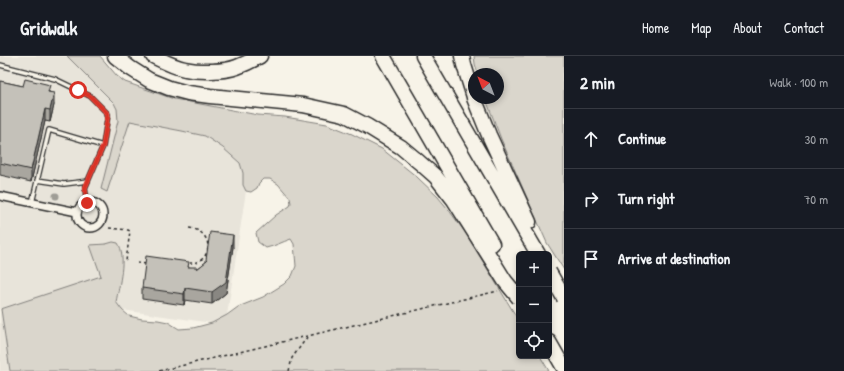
<!DOCTYPE html>
<meta charset="utf-8">
<style>
body{margin:0;font-family:"Patrick Hand",sans-serif;background:#242831;color:#f1f3f6}
.controls{position:absolute;right:12px;bottom:12px;display:grid;overflow:hidden;border-radius:6px;box-shadow:0 2px 6px #0003}
.controls button{width:36px;height:36px;display:grid;place-items:center;padding:0;border:0;border-bottom:1px solid #363941;background:#171b24;color:#f1f3f6;font:20px sans-serif}
.compass{position:absolute;left:468px;top:12px;width:36px;height:36px;border-radius:50%;background:#171b24;box-shadow:0 2px 6px #0003;rotate:318deg}
.stop{position:absolute;width:12px;height:12px;margin:-9px;border:3px solid #d93025;border-radius:50%;background:#fff}
.stop.end{background:#d93025;border-color:#fff;box-shadow:0 1px 4px #0008}
.list{margin:0;padding:0;list-style:none}
h2{display:flex;justify-content:space-between;align-items:center;height:52px;margin:0;padding:0 16px;font-size:17px}
h2 small{font-size:13px;font-weight:400;color:#9ea1a6}
.list li{display:grid;grid-template-columns:26px 1fr auto;gap:12px;align-items:center;box-sizing:border-box;height:60px;padding:0 16px;border-top:1px solid #363941}
.list b{display:block;font-size:15px;white-space:nowrap}
.list em{font-size:13px;font-style:normal;color:#9ea1a6}
.icon{flex:none;width:22px;height:22px;fill:none;stroke:currentColor;stroke-width:2;stroke-linecap:round;stroke-linejoin:round}
.map{position:relative;flex:none;width:564px;height:315px;overflow:hidden}
header{display:flex;align-items:center;gap:24px;box-sizing:border-box;height:56px;padding:0 20px;background:#171b24;border-bottom:1px solid #363941}
header strong{font-size:19px}
nav{display:flex;gap:22px;margin-inline-start:auto;font-size:14px}
main{display:flex}
aside{flex:1;background:#171b24}
.map>svg:first-child{display:block}
.built{fill:#e8e4da}
.green{fill:#dad6cc;stroke:#82807c}
.lines{fill:none;stroke-linecap:round;stroke-linejoin:round}
.lane-casing{stroke:#2b2b2b;stroke-width:6}
.street-casing{stroke:#2b2b2b;stroke-width:10}
.highway-casing{stroke:#2b2b2b;stroke-width:17}
.path{stroke:#2b2b2b;stroke-width:1.5;stroke-dasharray:3 3;stroke-linecap:butt}
.lane{stroke:#f7f3e8;stroke-width:3.5}
.street{stroke:#f7f3e8;stroke-width:7}
.highway{stroke:#f7f3e8;stroke-width:14}
.highway-bridge-casing{stroke:#2b2b2b;stroke-width:17;stroke-linecap:butt}
.highway-bridge{stroke:#f7f3e8;stroke-width:14}
.tree{fill:#9f9d96}
.wall{fill:#a9a69f;stroke:#2b2b2b}
.shaded-wall{fill:#898782;stroke:#2b2b2b}
.building{fill:#c4c1b9;stroke:#2b2b2b}
.route{stroke:#d93025;stroke-width:5}
</style>
<header>
<strong>Gridwalk</strong>
<nav><a>Home</a><a>Map</a><a>About</a><a>Contact</a></nav>
</header>
<main>
<div class="map">
<svg width="564" height="315" viewBox="0 0 564 315">
<rect width="100%" height="100%" fill="#f7f3e8"/>
<filter id="ink" filterUnits="userSpaceOnUse"><feTurbulence type="fractalNoise" baseFrequency=".025" numOctaves="2"/><feDisplacementMap in="SourceGraphic" scale="8" xChannelSelector="R" yChannelSelector="G"/><feConvolveMatrix kernelMatrix="1 2 1 2 8 2 1 2 1" color-interpolation-filters="sRGB"/></filter>
<g filter="url(#ink)">
<!-- built -->
<path class="built" d="M0 0H68L130 65 182 75 205 80 223 92 240 107 243 117V129L246 135 227 259 212 267 122 254 116 246 121 215 1 253 10 315H0Z"/>
<!-- green -->
<path class="green" d="M67 0H100L117 20 125 26 174 43 258 59 285 61 327 68 352 78 382 93 417 121 438 141 448 153 465 176 519 265V300H540L549 315H10L1 253 101 220 90 189 106 188 113 186 118 187C127 200 119 230 116 246L122 254 129 260 142 263 158 264 168 266 179 273 193 272 212 267 227 259 238 251 263 241 284 228 292 220 296 210 294 188 291 183C282 186 275 190 266 192L258 186 256 177 276 159 290 150 291 147 290 142 278 128 270 123H263L259 127 257 132 251 136 246 135 243 129V117L240 107 223 92 205 80 182 75 130 65 107 136 101 133 118 65 117 53 114 47Z
M474 0H564V214L547 187 501 83 487 46 486 42H498V18H478L475 8Z"/>
<g class="lines">
<!-- lane casing -->
<g class="lane-casing">
<path id="lane" d="M0 9 55 23 90 40 108 58 103 90
M37 124 64 128 88 125
M32 147 49 74 103 90 85 132 87 147"/>
</g>
<!-- street casing -->
<g class="street-casing">
<path id="street" d="M0 140 77 156
M77 159a13 13 0 1 1 26 0a13 13 0 1 1-26 0Z"/>
</g>
<!-- highway casing -->
<g class="highway-casing">
<path id="highway" d="M115 0 130 12 149 24 169 32 188 37 210 40 303 49 344 58 367 70 401 91 419 106 436 121 454 144 495 209
M153 0C163 5 174 11 185 13 199 16 224 16 237 11 245 8 253 4 260 0
M383 0 492 188
M423 0 538 198
M462 0 464 9 474 41
M474 42 489 79 529 166
M549 286 564 312"/>
</g>
<!-- path -->
<path class="path" d="M109 172 128 174 130 175 126 205 127 206
M189 172C215 175 213 207 190 207
M137 207 147 208
M196 213 197 212V206
M159 315 498 235
M289 315 292 302 308 280"/>
<!-- lane -->
<use href="#lane" class="lane"/>
<!-- street -->
<use href="#street" class="street"/>
<!-- highway -->
<use href="#highway" class="highway"/>
<!-- highway-bridge casing -->
<g class="highway-bridge-casing">
<path id="highway-bridge" d="M495 209 505 225 519 242
M549 216 564 242"/>
</g>
<!-- highway-bridge -->
<use href="#highway-bridge" class="highway-bridge"/>
</g>
<!-- trees -->
<circle class="tree" cx="56" cy="140" r="3.5"/>
<!-- wall -->
<path class="wall" d="M0 25 50 36 54 49 50 66 45 65 31 126 0 119Z
M233 191 226 237 212 248 185 244 184 249 142 243V232L189 211 197 213 206 206V204Z"/>
<!-- shaded-wall -->
<path class="shaded-wall" d="M54 37V49L50 66V54Z
M45 53V65L31 126V114Z
M233 179V191L226 237 212 248V236Z
M185 232V244L184 249V238Z"/>
<!-- building -->
<path class="building" d="M25 23 50 29 48 36 54 37 50 54 45 53 31 114 0 107V25L23 30Z
M210 176 233 179 226 226 212 236 185 232 184 238 142 232 146 200 189 206 188 211H196L197 213 207 205 206 204Z"/>
</g>
<g class="lines" filter="url(#ink)">
<!-- route -->
<path class="route" d="M78 34 90 40 108 58 103 90 85 132 87 147"/>
</g>
</svg>
<div class="controls">
<button>+</button>
<button>−</button>
<button><svg class="icon" aria-label="locate" viewBox="0 0 24 24"><circle cx="12" cy="12" r="6"/><path d="M12 2v4M12 18v4M2 12h4M18 12h4"/></svg></button>
</div>
<svg class="compass" viewBox="-18 -18 36 36"><path d="M0-13l5 13h-10z" fill="#e53935"/><path d="M0 13l5-13h-10z" fill="#9ea1a6"/></svg>
<div class="stop" style="left:78px;top:34px"></div>
<div class="stop end" style="left:87px;top:147px"></div>
</div>
<aside>
<h2>2 min<small>Walk · 100 m</small></h2>
<ul class="list">
<li><svg class="icon" aria-label="ahead" viewBox="0 0 24 24"><path d="M12 20V5M6 11l6-6 6 6"/></svg><div><b>Continue</b></div><em>30 m</em></li>
<li><svg class="icon" aria-label="right" viewBox="0 0 24 24"><path d="M7 20v-9h11M14 6l5 5-5 5"/></svg><div><b>Turn right</b></div><em>70 m</em></li>
<li><svg class="icon" aria-label="arrive" viewBox="0 0 24 24"><path d="M6 21V4h12l-3 4 3 4H6"/></svg><div><b>Arrive at destination</b></div></li>
</ul>
</aside>
</main>
